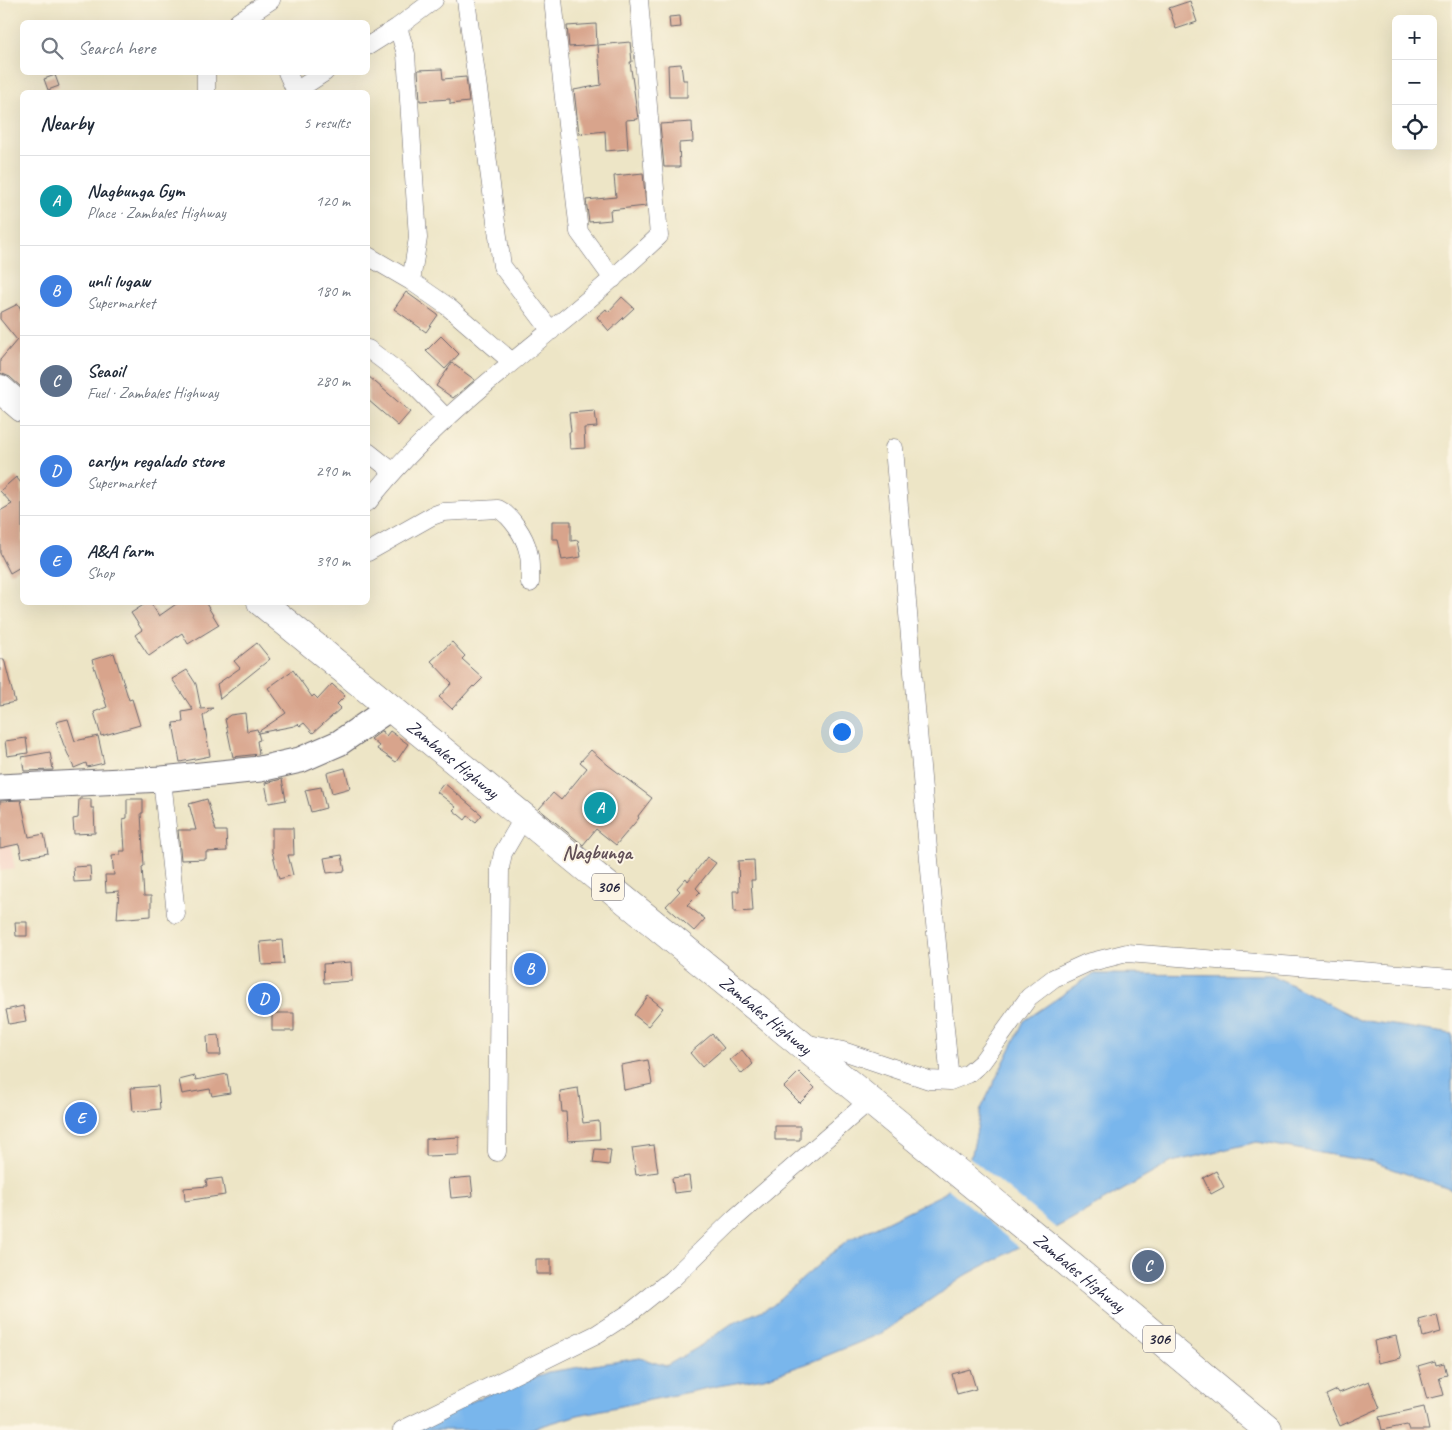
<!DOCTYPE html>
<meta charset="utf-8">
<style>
body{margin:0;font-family:Caveat,sans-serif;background:#f2f2f3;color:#1f2937}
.controls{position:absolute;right:15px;top:15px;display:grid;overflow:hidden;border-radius:8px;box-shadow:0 5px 20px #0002}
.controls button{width:45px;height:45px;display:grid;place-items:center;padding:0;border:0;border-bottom:1px solid #e0e1e3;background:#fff;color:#1f2937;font:25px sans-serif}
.you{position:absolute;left:841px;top:731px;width:18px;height:18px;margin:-12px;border:4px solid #fff;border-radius:50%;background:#1a73e8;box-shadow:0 0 0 8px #1a73e833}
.badge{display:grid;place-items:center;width:32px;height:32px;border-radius:50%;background:#c8321e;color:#fff;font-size:16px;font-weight:700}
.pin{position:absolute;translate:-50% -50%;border:2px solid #fff;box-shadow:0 1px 5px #0006}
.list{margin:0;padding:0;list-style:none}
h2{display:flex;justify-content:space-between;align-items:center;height:65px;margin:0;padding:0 20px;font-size:21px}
h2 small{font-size:16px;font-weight:400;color:#747a83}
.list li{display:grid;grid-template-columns:32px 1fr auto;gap:15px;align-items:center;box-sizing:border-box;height:90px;padding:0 20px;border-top:1px solid #e0e1e3}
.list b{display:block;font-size:19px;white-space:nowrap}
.list p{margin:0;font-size:16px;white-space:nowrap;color:#747a83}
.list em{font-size:16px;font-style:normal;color:#747a83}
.icon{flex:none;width:28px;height:28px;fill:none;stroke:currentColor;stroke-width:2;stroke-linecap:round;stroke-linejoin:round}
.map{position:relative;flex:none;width:1452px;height:1430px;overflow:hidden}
.search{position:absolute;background:#fff;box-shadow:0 5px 20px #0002;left:20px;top:20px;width:350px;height:55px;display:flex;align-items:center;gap:12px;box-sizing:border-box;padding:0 18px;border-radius:8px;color:#747a83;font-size:19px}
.panel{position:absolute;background:#fff;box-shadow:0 5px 20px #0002;left:20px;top:90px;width:350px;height:515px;border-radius:8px}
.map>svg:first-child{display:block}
.built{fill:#f6d2c4}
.water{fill:#79b6ec;stroke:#4e6c94}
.pier{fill:#ede5c6}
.building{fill:#d8a48c}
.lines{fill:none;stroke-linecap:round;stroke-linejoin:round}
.street-casing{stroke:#69666c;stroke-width:19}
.secondary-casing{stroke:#69666c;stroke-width:27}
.primary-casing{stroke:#69666c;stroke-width:29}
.street{stroke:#fff;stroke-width:18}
.secondary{stroke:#fff;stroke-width:25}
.primary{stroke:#fff;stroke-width:28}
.labels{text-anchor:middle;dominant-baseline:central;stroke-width:4;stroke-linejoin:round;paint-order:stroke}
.shield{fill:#fcf5e5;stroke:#63616e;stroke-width:1}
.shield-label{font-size:16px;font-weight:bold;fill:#22223b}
.street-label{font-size:18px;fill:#22223b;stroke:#fcf5e5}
.quarter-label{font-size:20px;font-weight:bold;fill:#625057;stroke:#fcf5e5}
</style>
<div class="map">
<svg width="1452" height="1430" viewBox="0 0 1452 1430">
<rect width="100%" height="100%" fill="#fcf5e5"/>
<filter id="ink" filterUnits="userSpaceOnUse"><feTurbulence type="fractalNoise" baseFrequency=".02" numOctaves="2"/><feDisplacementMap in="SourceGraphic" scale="10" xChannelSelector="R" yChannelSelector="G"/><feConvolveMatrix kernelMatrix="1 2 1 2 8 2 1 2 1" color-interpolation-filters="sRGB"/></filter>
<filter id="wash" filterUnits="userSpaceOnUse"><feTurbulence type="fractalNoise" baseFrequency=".0096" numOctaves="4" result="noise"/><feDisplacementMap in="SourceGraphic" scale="20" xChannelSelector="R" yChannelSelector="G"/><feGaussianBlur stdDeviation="1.12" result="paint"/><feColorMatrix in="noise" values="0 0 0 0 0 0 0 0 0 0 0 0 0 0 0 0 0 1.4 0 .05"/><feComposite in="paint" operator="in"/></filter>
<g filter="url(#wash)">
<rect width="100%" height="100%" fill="#ede5c6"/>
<!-- built -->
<path class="built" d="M0 788 15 869 0 871Z"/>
<!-- water -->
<path class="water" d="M1093 974 1272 975 1360 1020 1452 1034V1190L1373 1162 1257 1142 1172 1162 1070 1220 968 1274 880 1334 806 1364 764 1378 718 1386 578 1415 528 1430H407L482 1397 548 1372 640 1358 666 1366 697 1348 731 1324 772 1306 826 1258 849 1240 945 1193 972 1154 981 1109 1024 1021Z"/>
<!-- pier -->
<path class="pier" d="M968 1156 1057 1229 1021 1249 946 1187Z"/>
<g id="blocks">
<!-- building -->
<path class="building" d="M1190 1 1197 22 1176 29 1169 8Z
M680 16 681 27 670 28 669 17Z
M596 24 597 45 569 47 567 26Z
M630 42 632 62H630L638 119 626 120 628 149 606 151 605 131 579 134 574 90 601 85 598 45Z
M681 64 683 80H687V97H669L668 65Z
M442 69 443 79 466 77 469 102 450 104V99L420 101 418 70Z
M55 75 59 86 48 90 44 79Z
M692 122 693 142 679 143 680 167H664L660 124Z
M643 173 646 206 610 210 611 220 589 222 586 200 616 197 614 176Z
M406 292 438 315 426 332 394 309Z
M622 297 634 308 609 331 597 317 606 309 608 312Z
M18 304 22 311V388L10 377 0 373V360L17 340 0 319V313Z
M441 336 459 354 445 369 426 351Z
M452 363 475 380 453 398 436 386Z
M368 376 410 412 398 426 368 400Z
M595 411 597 427 584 428 585 448 570 449 569 432H571L569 413Z
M16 477 22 484V566L10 573 0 553V511L12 504 0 491Z
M552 521H571V541L578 540 581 557 562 560 558 539H552Z
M148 602H150L159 616 179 602H205L219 625 188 644 182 633 149 656 135 635 142 630 131 613Z
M452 642 465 656 462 659 483 678 474 687 473 686 452 709 439 697 452 683 431 661Z
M257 643 270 659 220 699 217 684 240 668 234 661Z
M114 653 129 700 132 699 140 725 101 736 94 712 107 707 92 660Z
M0 659H4L15 702 0 705Z
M187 670 196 684 201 709 213 708 203 716 210 756 180 762 173 723 183 722 182 712 193 710 172 679Z
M293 670 312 697 314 695 318 699 332 684 345 696 337 704 341 708 313 733 304 723 300 726 298 724 294 726 258 733 260 740 257 741 259 754 233 757 225 719 230 715 245 713 247 731 257 729 258 732 286 713 268 688Z
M68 719 75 741 98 736 104 763 87 767 86 763 74 768 63 743 56 722Z
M382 731 386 736 390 731 408 744 396 762 377 749 379 746 371 739Z
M26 738 28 753 7 756 5 741Z
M591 750 608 765 652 798 638 816 639 818 616 845 596 829 583 845 539 809 553 793 561 800 587 768 580 762Z
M50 752 53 770 24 771 22 757Z
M345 768 350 788 332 793 327 773Z
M282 779 286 800 269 803 265 783Z
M444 783 482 815 476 822 468 816 465 820 453 810 456 807 437 792Z
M321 787 326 808 311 812 305 790Z
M79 799H91V808H94L95 833 74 834 73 819 78 818Z
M127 799H143V813H141L144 866 142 867 144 896H151V916L117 919 119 891 106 892 105 875H114L112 856 120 855V851H125L123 819 127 818Z
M207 799 216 831H226L227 851 206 852V859L181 860 178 830H196L189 804Z
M21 800 29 837 44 834 48 853 22 858 19 844 0 848V801Z
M272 828H293L294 855H288L293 875 279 879 272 851Z
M342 855 345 871 327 873 324 858Z
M707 857 716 863 696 888 700 892 687 905 705 919 694 931 666 906 680 891 677 888 686 878 688 881Z
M754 860 755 880H751L753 911 734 912 733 891H739L738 861Z
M90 866 91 881 74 882 73 867Z
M15 922H27V936H16Z
M282 940 284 964 262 965 260 942Z
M351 962 352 981 324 983 323 964Z
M648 996 663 1008 648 1026 634 1015Z
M23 1006 26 1021 9 1024 6 1010Z
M272 1013H294V1031H272Z
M712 1034 724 1048 702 1067 690 1053Z
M219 1035 221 1055H208L207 1036Z
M742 1050 753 1064 742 1074 730 1060Z
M648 1060 652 1084 624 1090 621 1065Z
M799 1072 815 1088 800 1103 784 1087Z
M227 1074 230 1093 212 1096 210 1089 182 1094 179 1080 195 1076 196 1080Z
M158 1086 160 1109 133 1112 131 1088Z
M578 1088 583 1123 599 1121 600 1139 568 1141 566 1112H562L560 1091Z
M775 1126H800V1140H775Z
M459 1137V1155L426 1156V1139Z
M654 1145 658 1172 636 1175 632 1148Z
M595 1149 611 1150 609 1165 593 1163Z
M1216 1171 1224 1187 1211 1194 1203 1178Z
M689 1176 691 1191 674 1193 672 1178Z
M471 1177 473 1196 451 1198 449 1179Z
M222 1178 225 1195 185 1201 184 1188 207 1186 206 1180Z
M1147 1251 1163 1265 1149 1280 1134 1267Z
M536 1259H551V1274H536Z
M1437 1315 1441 1332 1423 1337 1419 1320Z
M1396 1336 1401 1358 1378 1363 1374 1341Z
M1435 1361 1436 1365 1444 1363 1447 1375 1439 1377 1444 1395 1427 1399 1418 1366Z
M970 1369 976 1389 957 1394 952 1374Z
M1369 1381 1380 1408 1340 1426 1326 1395 1337 1390 1339 1393Z
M1424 1407 1429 1430H1409L1407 1425 1382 1430 1379 1417Z"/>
</g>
</g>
<g filter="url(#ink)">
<use href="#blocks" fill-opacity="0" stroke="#69666c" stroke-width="1"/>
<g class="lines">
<!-- street casing -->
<g class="street-casing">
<path id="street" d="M466 0 502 266 551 331
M553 0 579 232 613 279
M238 22 271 0
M398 27 406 54 418 238 411 281
M368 46 398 27 434 0
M287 72 296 92
M296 91 325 72
M206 92V72
M368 256 411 281 447 306 512 362
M368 349 408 379 446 418
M894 448 928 849 950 1081
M368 452 392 471
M368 502C420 436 485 384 550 331 588 301 624 269 659 236L639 0
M368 552 432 516 443 512 498 509C511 515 525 537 528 551 531 561 530 573 530 583
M162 779 176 914
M804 1043 843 1051 929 1080 950 1081 968 1074 982 1062 1029 997 1054 978 1087 963 1127 953 1452 978
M497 1152 500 868 503 853 524 817
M402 1430 597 1334 631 1312 671 1280 735 1218 870 1100"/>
</g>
<!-- secondary casing -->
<g class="secondary-casing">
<path id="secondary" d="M0 787 162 779 260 769 300 760 339 743 390 708"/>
</g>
<!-- primary casing -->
<g class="primary-casing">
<g id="primary">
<path d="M0 389 22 408"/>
<path id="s1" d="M261 602 1050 1248 1268 1430"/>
</g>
</g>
<!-- street -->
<use href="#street" class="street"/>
<!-- secondary -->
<use href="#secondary" class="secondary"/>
<!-- primary -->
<use href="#primary" class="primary"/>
</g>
</g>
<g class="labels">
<!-- shield labels -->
<g class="shield">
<rect x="592" y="873.5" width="32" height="27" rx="4"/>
<rect x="1143" y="1325.5" width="32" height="27" rx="4"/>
</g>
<g class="shield-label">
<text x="608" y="887">306</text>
<text x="1159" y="1339">306</text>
</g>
<!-- street labels -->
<g class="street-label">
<text stroke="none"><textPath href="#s1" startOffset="248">Zambales Highway</textPath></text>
<text stroke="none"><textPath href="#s1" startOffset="652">Zambales Highway</textPath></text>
<text stroke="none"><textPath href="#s1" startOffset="1058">Zambales Highway</textPath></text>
</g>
<!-- quarter labels -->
<g class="quarter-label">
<text x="597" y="852">Nagbunga</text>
</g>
</g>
</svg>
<div class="controls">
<button>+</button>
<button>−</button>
<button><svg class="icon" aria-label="locate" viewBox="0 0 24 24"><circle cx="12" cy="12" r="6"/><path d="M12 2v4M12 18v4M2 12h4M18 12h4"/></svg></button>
</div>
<div class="you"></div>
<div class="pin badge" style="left:600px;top:808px;background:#0f9aa8">A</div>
<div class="pin badge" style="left:530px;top:969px;background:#3f7fe0">B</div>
<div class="pin badge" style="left:1148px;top:1266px;background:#5c6f8a">C</div>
<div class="pin badge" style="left:264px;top:999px;background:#3f7fe0">D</div>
<div class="pin badge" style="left:81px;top:1118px;background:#3f7fe0">E</div>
<div class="search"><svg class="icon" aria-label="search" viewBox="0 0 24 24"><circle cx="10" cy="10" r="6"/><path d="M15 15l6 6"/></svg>Search here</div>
<section class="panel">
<h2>Nearby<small>5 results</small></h2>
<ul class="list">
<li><span class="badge" style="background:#0f9aa8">A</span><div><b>Nagbunga Gym</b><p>Place · Zambales Highway</p></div><em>120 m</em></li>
<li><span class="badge" style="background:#3f7fe0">B</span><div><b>unli lugaw</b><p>Supermarket</p></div><em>180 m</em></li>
<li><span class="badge" style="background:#5c6f8a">C</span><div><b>Seaoil</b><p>Fuel · Zambales Highway</p></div><em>280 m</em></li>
<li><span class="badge" style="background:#3f7fe0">D</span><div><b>carlyn regalado store</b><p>Supermarket</p></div><em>290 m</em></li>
<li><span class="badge" style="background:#3f7fe0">E</span><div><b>A&amp;A farm</b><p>Shop</p></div><em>390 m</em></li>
</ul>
</section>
</div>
